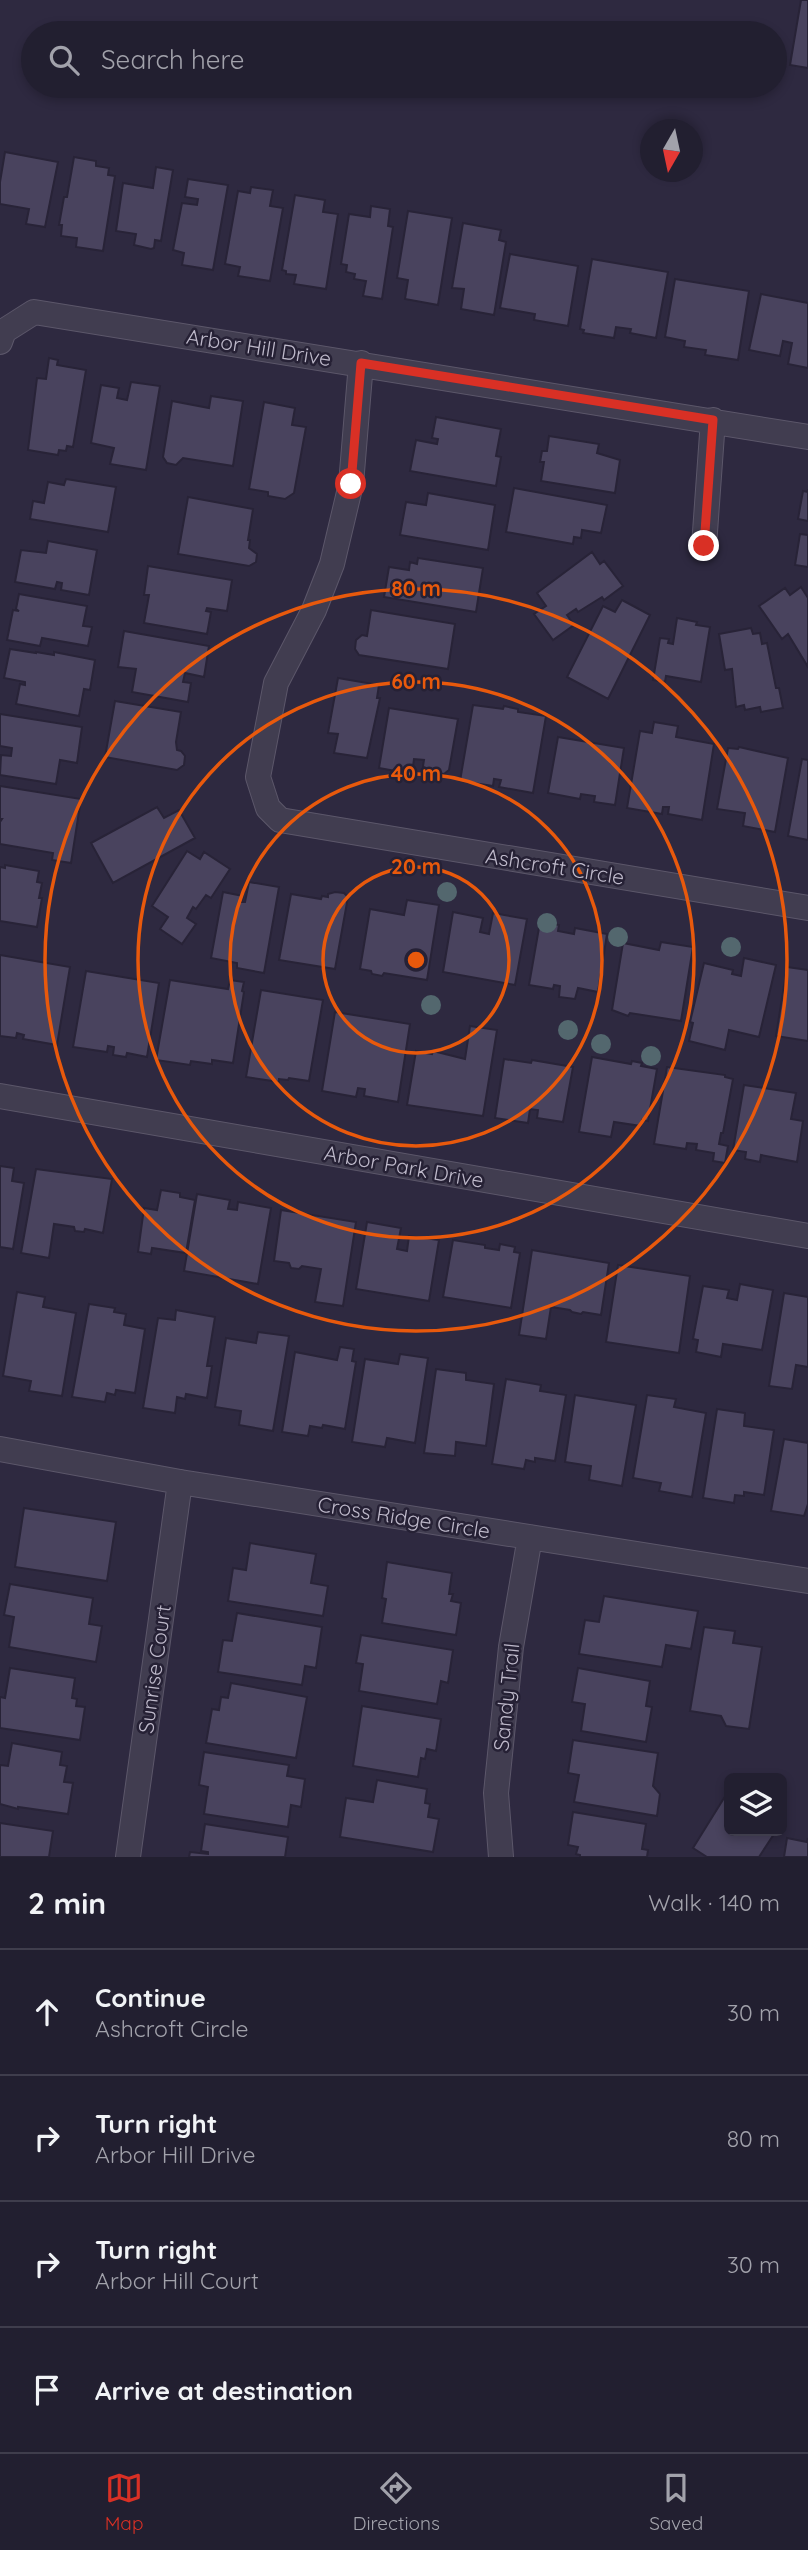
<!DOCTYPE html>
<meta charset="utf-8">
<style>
body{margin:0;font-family:Quicksand,sans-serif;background:#2a2738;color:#f1f3f6}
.controls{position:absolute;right:21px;bottom:21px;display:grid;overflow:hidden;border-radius:10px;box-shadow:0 4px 10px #0003}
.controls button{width:63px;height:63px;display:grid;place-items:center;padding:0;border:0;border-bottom:2px solid #3f3d4c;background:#221f30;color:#f1f3f6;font:35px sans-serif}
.compass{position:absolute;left:640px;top:119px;width:63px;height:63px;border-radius:50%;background:#221f30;box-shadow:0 4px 10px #0003;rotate:189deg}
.stop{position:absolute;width:21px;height:21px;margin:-16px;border:5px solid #d93025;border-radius:50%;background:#fff}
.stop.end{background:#d93025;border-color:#fff;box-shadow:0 2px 7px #0008}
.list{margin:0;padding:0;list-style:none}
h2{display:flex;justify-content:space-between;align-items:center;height:91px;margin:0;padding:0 28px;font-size:30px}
h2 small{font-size:23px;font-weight:400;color:#a2a2ab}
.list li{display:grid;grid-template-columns:46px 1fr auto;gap:21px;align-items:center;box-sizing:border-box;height:126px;padding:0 28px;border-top:2px solid #3f3d4c}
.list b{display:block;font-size:26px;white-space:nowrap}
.list p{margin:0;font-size:23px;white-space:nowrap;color:#a2a2ab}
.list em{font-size:23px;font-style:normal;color:#a2a2ab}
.icon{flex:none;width:38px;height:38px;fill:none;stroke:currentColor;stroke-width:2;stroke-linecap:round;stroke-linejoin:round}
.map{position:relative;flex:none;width:808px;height:1857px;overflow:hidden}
.search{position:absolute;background:#221f30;box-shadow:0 4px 10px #0003;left:21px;right:21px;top:21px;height:77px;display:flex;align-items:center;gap:18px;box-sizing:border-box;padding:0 24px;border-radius:38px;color:#a2a2ab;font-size:26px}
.sheet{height:595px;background:#221f30}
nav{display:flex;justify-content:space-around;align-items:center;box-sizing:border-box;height:98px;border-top:2px solid #3f3d4c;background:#221f30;font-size:19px;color:#a2a2ab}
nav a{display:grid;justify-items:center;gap:4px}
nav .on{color:#d93025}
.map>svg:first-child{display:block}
.building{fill:#49435e;stroke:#282337;stroke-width:2}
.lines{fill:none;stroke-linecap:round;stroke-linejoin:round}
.street-casing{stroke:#5c576a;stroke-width:26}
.street{stroke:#413d50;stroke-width:24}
.tree{fill:#53676e}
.route{stroke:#d93025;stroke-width:9}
.ring{fill:none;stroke:#e8590c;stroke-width:3.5}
.labels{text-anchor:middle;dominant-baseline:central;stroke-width:5;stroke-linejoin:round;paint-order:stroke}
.street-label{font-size:21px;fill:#beb9ca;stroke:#262135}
.centre{fill:#e8590c;stroke:#262135;stroke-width:3.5}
.ring-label{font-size:21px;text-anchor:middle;font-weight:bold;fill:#e8590c;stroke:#262135;stroke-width:5;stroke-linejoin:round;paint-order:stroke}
</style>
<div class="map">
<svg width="808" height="1857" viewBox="0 0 808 1857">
<rect width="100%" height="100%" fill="#2e2940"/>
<!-- building -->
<path class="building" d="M801 0H808V68L790 65Z
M5 152 58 162 45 227 26 224 29 209 0 204V182Z
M74 157 96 161V166L109 168 108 175 115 176 103 251 76 247 77 238 61 236 62 225H59L64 197H67Z
M156 167 173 170 161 241 155 240 154 248 151 249 134 245 136 234 116 231 123 183 153 188Z
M188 179 228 185 213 270 182 265 184 253 173 250 182 203 197 205 198 199 185 197Z
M251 187 273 190 270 206 283 208 270 281 238 276 240 267 225 264 238 191 250 193Z
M295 195 325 200 323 212 338 214 326 289 294 284 296 275 286 274V271L282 270Z
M371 206 390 209 388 226 393 227 382 299 363 296 366 281 354 279 355 274 346 272 347 265 341 264 349 214 370 217Z
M408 211 452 218 438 305 405 299 408 280 397 278Z
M463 223 501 230 499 240 506 242 494 315 461 309 464 289 452 288Z
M510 254 578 266 568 326 534 320 535 314 500 308Z
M592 259 668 272 656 338 630 333 631 329 616 327 614 338 583 333 584 330 580 329Z
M675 279 749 291 738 360 705 355 706 350 684 347 685 341 665 337Z
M761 294 808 303V368L788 364 792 343 783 341 780 356 749 350Z
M49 358 58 360 57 365 86 370 73 447 67 446 66 451 59 450 58 455 28 450 37 378 46 379Z
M131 382 160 386 146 470 110 464 114 448 91 443 101 385 119 388 117 398 127 400Z
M211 396 243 401 233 466 183 458 176 465 167 463 163 457 172 401 209 408Z
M264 402 295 408 292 425 306 427 294 493 285 499 268 496V492L249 489Z
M436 417 501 429 496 456 501 457 496 486 410 471 416 440 437 444 438 439 432 438Z
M549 436 599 444 597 453 620 460 615 493 541 481 544 462H540L542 451H547Z
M66 479 116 487 108 532 30 519 33 501 44 503 48 482 64 485Z
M514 488 607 505 601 533 582 530 581 538 574 537 573 544 506 532Z
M808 489V521L798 519 803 491 808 492Z
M428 493 495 505 488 550 400 535 406 502 426 505Z
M188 497 253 509 248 540H250L249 548 257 554 256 562 249 566 178 554Z
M800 534 808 535V567L795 565Z
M48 541 97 550 89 595 61 590 62 583 57 582 55 589 15 582 21 550 46 553Z
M592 552 600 564 604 561 623 586 604 600 602 597 578 612 576 609 567 615 574 625 553 640 534 614 546 606 537 593Z
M418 558 483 568 476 612 384 597 389 567 409 570 410 562 417 564Z
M148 566 232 580 227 611 207 608 206 611 211 612 207 634 144 623 149 595H144Z
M801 587 808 598V667L788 634 782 639 759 606 785 588 790 595Z
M19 594 87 606 83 626 92 627 88 646 42 638 40 646 7 640 13 610 19 611 16 609Z
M622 600 650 615 608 699 567 677 603 606 615 612Z
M371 610 455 624 448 669 359 655 355 649 356 640 362 635 367 636Z
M677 618 697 622 696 625 710 627 701 682 666 676 665 682 653 680 660 638 669 639 668 643 673 644Z
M751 628 753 634 760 633 762 644 767 643 776 688H779L783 708 761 712 760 707 745 710 744 705 736 707 732 669 725 670 719 634Z
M124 631 209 646 204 677 185 673 183 682 191 683 188 702 132 692 136 669 118 667Z
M10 649 36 653V652L54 655V652L95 660 90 690 84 689 79 716 16 704 20 684 25 685V682L4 678Z
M338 678 379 685 377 698H380L367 758 334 753 338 734 328 733Z
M115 701 181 712 176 742 177 750 181 751 185 756 184 765 177 770 105 757Z
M473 705 503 709 504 706 518 709V712L546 716 533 793 499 787 501 780 494 779 493 786 460 781Z
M389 708 458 719 449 770 444 774 426 771 423 766 424 760 414 759 412 774 379 768Z
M0 714 82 727 77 763 60 760 56 784 0 775 1 755 11 756 12 748 0 746Z
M654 722 678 726 676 737 714 744 702 820 668 814 669 807H663L662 814 627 808 640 731 652 733Z
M558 737 624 748 615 805 594 802 595 796 581 794 580 799 548 793Z
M739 747 788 758 775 832 743 826 745 813 717 809 728 748 738 749Z
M802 759 808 760V840L788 836Z
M0 786 81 799 71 863 52 860 53 853 0 844V822L2 819H0Z
M157 807 164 818 179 810 195 838 113 883 91 843Z
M187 851 200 859 204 852 230 869 211 898 206 895 196 909 193 907 187 918 196 924 182 944 160 929 168 917 152 906Z
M5 865 39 871 37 882 42 883 39 898H42L37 927 0 921V867L5 868Z
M249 882 279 887 264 973 237 968V963L211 958 223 892 243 896 242 902H245Z
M335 892 344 893 348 897 335 969 279 960 291 894 321 899 322 896 328 897V894Z
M407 900 439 905 427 980 384 973 382 976 372 974 371 971 360 969 370 909 404 915Z
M453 912 483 918 480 932 489 934 493 913 527 919 515 985 443 972Z
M540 922 559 925 558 931 574 934 575 928 607 934 598 992 578 988 575 999 559 997 560 986 554 985 553 989 529 985Z
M661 942 693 947 681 1021 630 1013 628 1016 612 1010 623 943 659 950Z
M0 955 70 967 57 1045 23 1039 24 1035 17 1033 16 1038 0 1036Z
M744 958 776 965 759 1037 729 1030 725 1050 689 1041 693 1023 690 1022 704 963 733 970 732 974 741 976Z
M787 967 808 970V1041L776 1036Z
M86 971 159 983 147 1057 127 1053 126 1057 113 1055 114 1047 108 1046 107 1052 73 1047Z
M170 980 228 989 230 980 244 982 242 991 244 992 233 1063 212 1060V1064L191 1061 190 1065 156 1060Z
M261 990 323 1000 309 1081 289 1078 288 1080 279 1079V1082L246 1077Z
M335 1012 410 1024 398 1102 364 1096 365 1089 358 1088 356 1097 322 1091Z
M470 1026 497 1030 483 1116 407 1105 416 1051 432 1054 433 1051 465 1059Z
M592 1057 631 1064 632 1061 642 1063 641 1066 657 1069 648 1121 642 1120 641 1126 614 1122 611 1137 579 1132Z
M504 1059 531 1063 532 1060 573 1067 563 1122 537 1118 538 1110 530 1109 528 1123 495 1118Z
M667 1067 725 1075V1077L733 1079 723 1133H721L719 1144 728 1146 725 1163 713 1161 714 1153 696 1150 697 1144 687 1143 686 1149 654 1144Z
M744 1085 796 1093 791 1119 803 1121 797 1162 761 1155 760 1162 745 1159 746 1152 733 1150Z
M0 1166 14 1168 12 1181 24 1183 13 1249 0 1247Z
M36 1169 112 1179 103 1233 85 1229 84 1232 75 1231 74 1227 54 1224 49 1258 21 1253Z
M161 1190 180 1193V1197L195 1200 186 1253 152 1248 151 1254 138 1252 144 1208 157 1210Z
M197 1194 230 1200 228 1209 237 1210 238 1202 271 1208 258 1284 184 1271Z
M281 1210 356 1222 343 1306 315 1302 321 1269 302 1266 299 1269 291 1268 289 1263 274 1261Z
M367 1222 401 1228 397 1249 407 1251 409 1236 439 1240 429 1301 356 1289Z
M453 1240 485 1245V1248L499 1250 500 1244 515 1247 514 1252 520 1253 511 1308 443 1297Z
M532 1250 609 1263 601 1315 583 1312 581 1314 572 1312 570 1310 551 1307 546 1339 519 1335Z
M618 1265 690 1276 679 1353 606 1342Z
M740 1284 773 1290 762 1350 723 1344 721 1357 696 1352 698 1340 693 1339 703 1286 729 1290 727 1298 737 1300Z
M17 1292 45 1297 43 1307 76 1313 62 1396 29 1391 31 1381 3 1376Z
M784 1293 808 1297V1367L796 1365 792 1389 769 1386Z
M89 1304 115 1308 114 1312 126 1314 124 1325 145 1329 135 1393 116 1390 115 1395 107 1393 105 1402 72 1397Z
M176 1310 215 1317 207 1366H212L207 1398 186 1394 185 1399 177 1397 175 1413 143 1408 158 1318 175 1320Z
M258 1332 289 1336 273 1431 239 1425 241 1411 215 1407 226 1338 256 1343Z
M340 1347 354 1349 352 1361 356 1362 345 1429 323 1425 322 1428 310 1426 308 1436 282 1432 295 1352 337 1360Z
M400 1354 428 1358 415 1443 387 1438 385 1447 352 1442 365 1359 398 1364Z
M436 1369 466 1373V1380L494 1384 486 1446 456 1442 455 1456 424 1453Z
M506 1379 541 1385 540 1391 566 1395 555 1461 535 1458V1462L526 1460 524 1469 492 1464Z
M575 1395 636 1405 622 1486 589 1480 591 1466 565 1462Z
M647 1395 676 1399 674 1407 706 1413 692 1497 659 1491 661 1483 633 1478Z
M717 1409 745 1413 744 1426 774 1430 764 1495 744 1492V1496L735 1495 734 1503 703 1498Z
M784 1439 808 1443V1440V1504L804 1516 771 1511Z
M24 1508 116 1522 107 1581 15 1567Z
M250 1543 316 1554 311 1583 328 1586 323 1616 228 1601 233 1568 246 1570Z
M387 1562 452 1573 449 1594H453L451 1601 461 1603 456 1635 382 1623 386 1599 382 1598Z
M10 1584 93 1598 89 1624 102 1626 96 1662 9 1647 14 1617 4 1615Z
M604 1596 698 1611 691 1649 666 1645 662 1667 579 1654 585 1620 599 1622Z
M237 1613 322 1627 316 1668 305 1666 302 1685 218 1672 223 1640 232 1641Z
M704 1627 735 1631 733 1643 762 1647 749 1729 726 1726 721 1716 690 1711Z
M361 1635 453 1650 448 1683 441 1681 437 1704 359 1691 363 1664 356 1663Z
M10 1668 75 1678 72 1698 77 1699 76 1706 85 1707 80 1740 0 1728V1697L5 1698Z
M578 1668 650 1681 646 1706 652 1707 646 1742 581 1731 585 1704 572 1702Z
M231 1683 307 1697 296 1758 206 1743 212 1709 219 1710 221 1697 228 1698Z
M362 1706 441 1719 436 1751 427 1749 425 1759 421 1758 418 1777 353 1766Z
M573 1740 658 1753 653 1786 660 1794 657 1816 574 1802 579 1775 568 1773Z
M12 1743 62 1752 60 1765 67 1766 64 1782 73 1783 68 1814 18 1807V1809L0 1804V1765L8 1766Z
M204 1752 289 1765 287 1776 305 1779 301 1807 291 1805 288 1827 204 1814 208 1787 199 1785Z
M377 1780 427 1789 425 1803 430 1804 428 1817 439 1819 433 1852 340 1837 346 1798 373 1802Z
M729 1790V1831H776L759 1857H707L693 1848Z
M573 1812 646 1824 642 1849 648 1850 647 1857H580V1855L576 1854 578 1847 568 1845Z
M0 1823 53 1831 49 1857H0Z
M205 1824 288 1837 285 1857H189L190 1852 208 1854V1852L201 1851Z
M787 1838 807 1842 808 1838V1857H784Z"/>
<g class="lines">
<!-- street casing -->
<g class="street-casing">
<path id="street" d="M0 342 4 331 34 312 808 437
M361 363 351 484 332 564 314 610 276 683 258 777 268 808 280 820 808 908
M704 546 713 420
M0 1096 808 1236
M0 1449 180 1482 808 1581
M128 1857 180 1482
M501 1857 496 1793 511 1647 530 1537"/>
</g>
<!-- street -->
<use href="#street" class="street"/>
</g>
<!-- trees -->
<g class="tree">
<circle cx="447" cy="892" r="10"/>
<circle cx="547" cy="923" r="10"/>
<circle cx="618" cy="937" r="10"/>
<circle cx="731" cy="947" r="10"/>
<circle cx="431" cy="1005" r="10"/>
<circle cx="568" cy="1030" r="10"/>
<circle cx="601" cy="1044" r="10"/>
<circle cx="651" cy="1056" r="10"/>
</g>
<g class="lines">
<!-- route -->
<path class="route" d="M351 484 361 363 713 420 704 546"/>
</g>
<!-- distance rings -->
<g class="ring">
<circle cx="416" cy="960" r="93"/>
<circle cx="416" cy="960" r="186"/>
<circle cx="416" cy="960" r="278"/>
<circle cx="416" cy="960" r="371"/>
</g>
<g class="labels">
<!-- street labels -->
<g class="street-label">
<text transform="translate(259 347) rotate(9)">Arbor Hill Drive</text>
<text transform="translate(555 866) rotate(9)">Ashcroft Circle</text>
<text transform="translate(404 1166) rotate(10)">Arbor Park Drive</text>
<text transform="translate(404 1517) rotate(9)">Cross Ridge Circle</text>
<text transform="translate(154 1669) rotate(-82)">Sunrise Court</text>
<text transform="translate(506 1697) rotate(-84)">Sandy Trail</text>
</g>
</g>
<circle cx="416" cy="960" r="10" class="centre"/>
<g class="ring-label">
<text x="416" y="596">80 m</text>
<text x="416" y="689">60 m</text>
<text x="416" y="781">40 m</text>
<text x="416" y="874">20 m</text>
</g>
</svg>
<div class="controls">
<button><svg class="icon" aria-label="layers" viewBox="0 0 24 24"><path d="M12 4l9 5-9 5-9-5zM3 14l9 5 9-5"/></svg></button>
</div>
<svg class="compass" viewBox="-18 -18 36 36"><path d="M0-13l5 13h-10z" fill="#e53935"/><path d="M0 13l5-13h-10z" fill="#a2a2ab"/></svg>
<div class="stop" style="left:351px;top:484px"></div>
<div class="stop end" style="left:704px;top:546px"></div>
<div class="search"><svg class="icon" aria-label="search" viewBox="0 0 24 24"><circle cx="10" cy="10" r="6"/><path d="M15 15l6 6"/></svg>Search here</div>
</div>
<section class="sheet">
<h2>2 min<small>Walk · 140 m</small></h2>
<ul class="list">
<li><svg class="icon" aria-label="ahead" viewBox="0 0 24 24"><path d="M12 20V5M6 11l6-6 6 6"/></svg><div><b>Continue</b><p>Ashcroft Circle</p></div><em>30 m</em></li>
<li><svg class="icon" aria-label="right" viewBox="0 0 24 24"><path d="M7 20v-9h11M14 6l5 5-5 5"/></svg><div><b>Turn right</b><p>Arbor Hill Drive</p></div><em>80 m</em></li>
<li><svg class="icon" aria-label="right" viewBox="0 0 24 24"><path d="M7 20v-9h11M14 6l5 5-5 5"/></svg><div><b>Turn right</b><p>Arbor Hill Court</p></div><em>30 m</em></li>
<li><svg class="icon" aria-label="arrive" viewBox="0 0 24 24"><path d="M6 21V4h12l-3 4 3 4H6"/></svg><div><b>Arrive at destination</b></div></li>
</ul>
</section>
<nav>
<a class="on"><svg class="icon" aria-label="map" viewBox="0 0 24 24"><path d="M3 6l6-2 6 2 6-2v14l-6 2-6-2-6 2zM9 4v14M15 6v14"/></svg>Map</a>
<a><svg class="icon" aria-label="directions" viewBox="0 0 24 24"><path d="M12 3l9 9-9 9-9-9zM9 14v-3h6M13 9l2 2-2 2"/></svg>Directions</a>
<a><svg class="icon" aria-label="saved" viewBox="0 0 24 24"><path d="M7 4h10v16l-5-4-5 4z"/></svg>Saved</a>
</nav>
